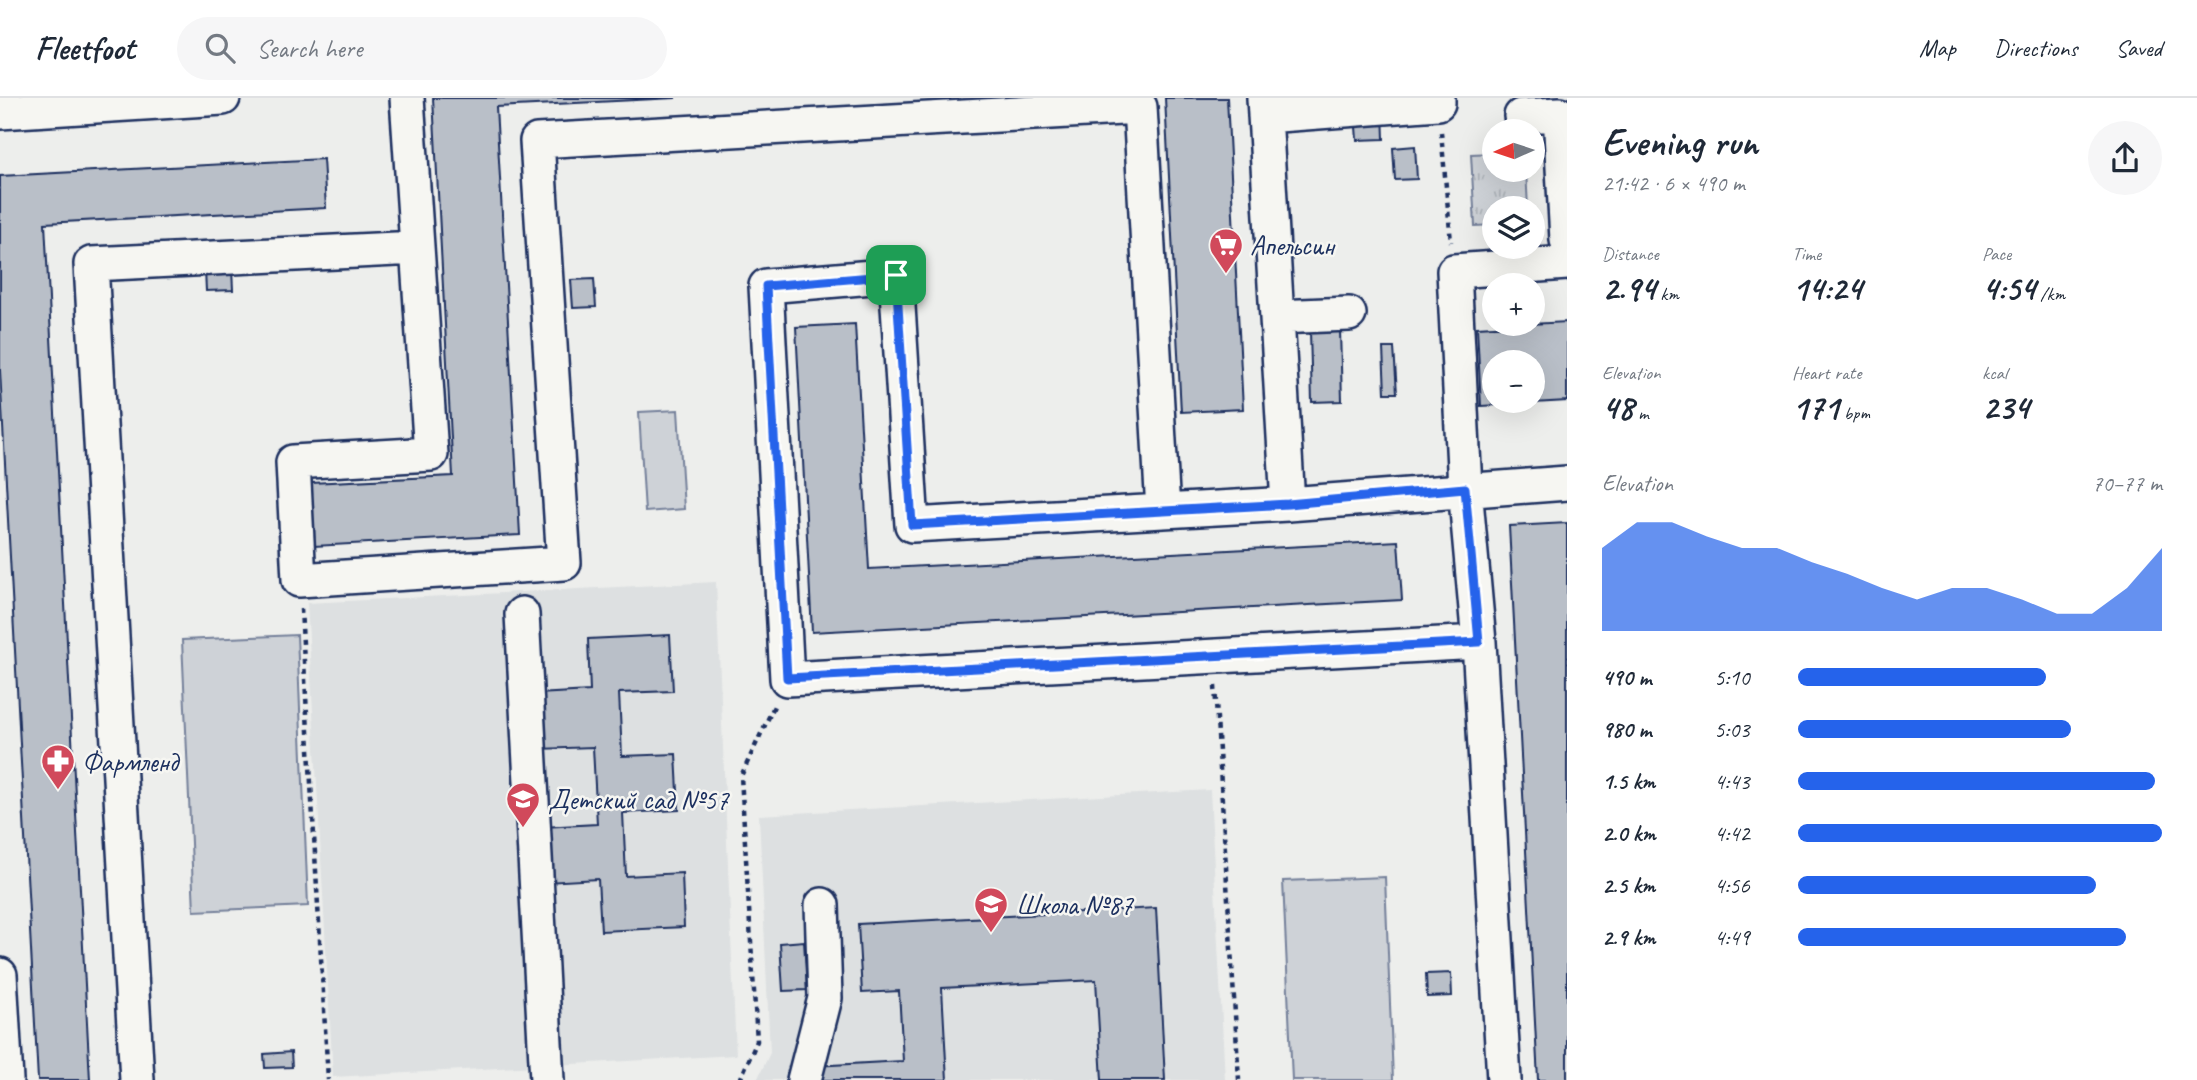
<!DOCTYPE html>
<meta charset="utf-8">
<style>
:root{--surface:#fff;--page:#f6f6f7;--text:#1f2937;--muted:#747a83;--line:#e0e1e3;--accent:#2563eb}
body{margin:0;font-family:Caveat,sans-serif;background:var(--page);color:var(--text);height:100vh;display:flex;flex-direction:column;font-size:26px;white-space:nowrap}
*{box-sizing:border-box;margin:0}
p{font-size:23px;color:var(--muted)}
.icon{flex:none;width:38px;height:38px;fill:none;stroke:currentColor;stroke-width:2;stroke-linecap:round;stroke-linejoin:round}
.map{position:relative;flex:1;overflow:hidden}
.details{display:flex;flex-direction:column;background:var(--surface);width:630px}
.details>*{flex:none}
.needle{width:46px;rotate:267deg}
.tools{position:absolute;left:1482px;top:21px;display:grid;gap:14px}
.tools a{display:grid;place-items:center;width:63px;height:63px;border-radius:50%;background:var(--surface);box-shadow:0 7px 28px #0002;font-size:35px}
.pin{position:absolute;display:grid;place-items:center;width:60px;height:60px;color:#fff;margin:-30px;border-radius:14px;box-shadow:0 4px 10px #0006}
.round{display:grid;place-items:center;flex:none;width:74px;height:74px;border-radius:37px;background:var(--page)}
.overview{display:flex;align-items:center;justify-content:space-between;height:119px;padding:0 35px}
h1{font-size:38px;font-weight:700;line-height:52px}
.figures{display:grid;grid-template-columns:repeat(3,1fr);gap:10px;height:119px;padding:7px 35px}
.figures div{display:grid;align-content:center}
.figures b{font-size:35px;font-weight:700}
.figures small{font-size:19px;font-weight:400}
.figures p{font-size:19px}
.chart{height:196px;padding:14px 35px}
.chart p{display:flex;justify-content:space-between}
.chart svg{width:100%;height:126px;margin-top:7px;fill:var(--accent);opacity:.7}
ul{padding:0 35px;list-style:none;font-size:23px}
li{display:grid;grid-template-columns:112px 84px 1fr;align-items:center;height:52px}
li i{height:18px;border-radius:9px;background:var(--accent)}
header{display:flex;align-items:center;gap:42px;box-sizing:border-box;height:98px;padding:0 35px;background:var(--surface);border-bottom:2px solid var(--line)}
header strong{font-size:33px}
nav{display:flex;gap:38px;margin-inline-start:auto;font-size:24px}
.search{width:490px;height:63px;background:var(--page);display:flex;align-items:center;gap:18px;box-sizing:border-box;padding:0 24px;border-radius:38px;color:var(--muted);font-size:26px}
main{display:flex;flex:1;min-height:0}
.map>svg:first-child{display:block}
</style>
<header>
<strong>Fleetfoot</strong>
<div class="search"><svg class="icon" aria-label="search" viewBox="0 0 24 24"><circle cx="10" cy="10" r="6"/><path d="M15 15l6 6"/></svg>Search here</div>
<nav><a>Map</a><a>Directions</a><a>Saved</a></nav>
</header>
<main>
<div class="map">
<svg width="1567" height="982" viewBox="0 0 1567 982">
<defs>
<pattern id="park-tufts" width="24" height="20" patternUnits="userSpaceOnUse" patternTransform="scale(1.75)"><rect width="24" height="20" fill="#ced2d7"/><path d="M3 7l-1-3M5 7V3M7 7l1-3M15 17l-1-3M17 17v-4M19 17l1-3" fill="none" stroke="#b0b5bb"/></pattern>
</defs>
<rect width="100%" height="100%" fill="#edeeec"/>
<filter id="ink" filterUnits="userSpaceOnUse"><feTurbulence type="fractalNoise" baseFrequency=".0143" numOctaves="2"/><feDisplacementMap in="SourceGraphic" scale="14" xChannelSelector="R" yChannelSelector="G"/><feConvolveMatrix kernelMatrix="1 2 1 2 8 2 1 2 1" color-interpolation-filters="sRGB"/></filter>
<g filter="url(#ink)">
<path fill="#dde0e1" d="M716,484L736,957L333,979L307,505Z
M1210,692L1225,982H757L770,955L759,717Z"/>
<path fill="#ced2d7" stroke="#74809a" stroke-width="2" d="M678,312L684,411L645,414L639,314Z
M297,537L308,808L194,813L182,542Z
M1385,779L1393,982H1292L1283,783Z"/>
<path fill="url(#park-tufts)" stroke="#74809a" stroke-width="2" d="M1494,55V72H1526L1528,110H1494V127L1475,128L1471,56Z"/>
<path fill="#b9bfc8" stroke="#1b2f5e" stroke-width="2" fill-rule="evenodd" d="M433,0H676L496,9L520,437L314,448L311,385L453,378Z
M1165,0H1227L1243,311L1181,314Z
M1383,13L1384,41L1357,42L1355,15Z
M1415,48L1417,81L1395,82L1393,50Z
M323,61L326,110L45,125L90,982H38L0,272V78Z
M232,171L233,192L206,193L205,172Z
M594,181L596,209L573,210L571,182Z
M1567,224V303L1481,308L1477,229ZM1494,264H1533V303H1494Z
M855,226L869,471L1398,443L1402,502L812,534L796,229Z
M1340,232L1342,303L1312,304L1310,233Z
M1383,250H1394L1397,295H1385Z
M1567,425V982H1538L1509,428Z
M670,537L673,593L619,595L622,658L676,656L679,712L623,715L626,778L682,775L684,829L601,833L598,781L546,784L543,729L597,726L593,649L539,651L537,596L590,593L588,541Z
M1156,810L1165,982H1102L1096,882L942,890L947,982H815L814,968L903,963L899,893L862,895L858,826Z
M804,843L807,892L783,893L780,845Z
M1451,875L1452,898L1427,899L1426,876Z
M291,954L292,969L265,970L264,956Z"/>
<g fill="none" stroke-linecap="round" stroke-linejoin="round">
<g stroke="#1b2f5e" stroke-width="38">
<path id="minor" d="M407,0L431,356L293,364L299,482L564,465L537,43L1140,9L1163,413
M1264,0L1288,406
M0,14L223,0
M1265,18L1438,5V0
M1521,18L1560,16L1567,142
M1277,219L1349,216
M522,516L547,982
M1479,544L787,581L766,188L896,177L912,427L1288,406L1567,385
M0,877L6,982
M137,982L91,166L417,150
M804,982L825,900L822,807
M1504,982L1479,544L1465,390L1454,173L1567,165"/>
</g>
<path stroke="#1b2f5e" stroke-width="4.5" stroke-dasharray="5 5" stroke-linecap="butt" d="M1441,34L1451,144
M301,511L328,982
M1215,588L1239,982
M740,982L757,943L741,678L775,606"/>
<use href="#minor" stroke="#f6f6f2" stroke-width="33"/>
</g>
</g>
<g fill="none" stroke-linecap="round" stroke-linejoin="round" filter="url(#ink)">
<g stroke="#fff" stroke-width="14">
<path id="route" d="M896,177L912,427L1288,406L1465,390L1479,544L787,580L766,188Z"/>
</g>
<use href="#route" stroke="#2563eb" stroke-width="9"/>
</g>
<defs>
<g id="supermarket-pin" transform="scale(1.75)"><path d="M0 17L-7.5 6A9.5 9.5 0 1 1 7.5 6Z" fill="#d1495b" stroke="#f6f6f2"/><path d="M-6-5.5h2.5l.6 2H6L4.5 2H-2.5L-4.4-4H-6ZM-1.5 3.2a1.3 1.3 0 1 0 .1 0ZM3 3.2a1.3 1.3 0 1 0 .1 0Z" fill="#fff"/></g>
<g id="pharmacy-pin" transform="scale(1.75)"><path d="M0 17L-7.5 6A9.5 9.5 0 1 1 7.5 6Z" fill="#d1495b" stroke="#f6f6f2"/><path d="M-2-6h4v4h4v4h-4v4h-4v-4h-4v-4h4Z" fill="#fff"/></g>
<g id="school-pin" transform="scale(1.75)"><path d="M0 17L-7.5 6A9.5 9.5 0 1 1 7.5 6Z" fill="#d1495b" stroke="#f6f6f2"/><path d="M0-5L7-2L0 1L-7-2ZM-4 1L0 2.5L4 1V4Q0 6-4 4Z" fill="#fff"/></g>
</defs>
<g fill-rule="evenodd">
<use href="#supermarket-pin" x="1226" y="147"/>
<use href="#pharmacy-pin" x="58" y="663"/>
<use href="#school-pin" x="523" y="701"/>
<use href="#school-pin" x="991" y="806"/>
</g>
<g text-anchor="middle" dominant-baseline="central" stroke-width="5" stroke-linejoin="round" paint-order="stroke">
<g font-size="28" fill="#1b2f5e" stroke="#f6f6f2" text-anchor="start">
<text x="1250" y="147">Апельсин</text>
<text x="82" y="663">Фармленд</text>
<text x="548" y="701">Детский сад №57</text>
<text x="1016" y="806">Школа №87</text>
</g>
</g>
</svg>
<div class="tools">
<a><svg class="needle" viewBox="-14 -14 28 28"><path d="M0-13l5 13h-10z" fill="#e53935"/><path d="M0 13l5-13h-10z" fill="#747a83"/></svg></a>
<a><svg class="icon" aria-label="layers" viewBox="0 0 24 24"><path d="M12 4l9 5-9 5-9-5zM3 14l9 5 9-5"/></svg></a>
<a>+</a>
<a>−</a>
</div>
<div class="pin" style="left:896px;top:177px;background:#1e9e55"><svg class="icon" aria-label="arrive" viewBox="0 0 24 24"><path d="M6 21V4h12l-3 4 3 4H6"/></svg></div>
</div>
<section class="details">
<div class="overview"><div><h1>Evening run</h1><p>21:42 · 6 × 490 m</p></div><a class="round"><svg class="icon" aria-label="share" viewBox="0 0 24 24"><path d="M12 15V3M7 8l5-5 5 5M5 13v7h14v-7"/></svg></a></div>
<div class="figures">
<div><p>Distance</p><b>2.94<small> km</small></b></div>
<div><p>Time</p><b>14:24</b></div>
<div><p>Pace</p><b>4:54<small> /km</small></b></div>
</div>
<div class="figures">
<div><p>Elevation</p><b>48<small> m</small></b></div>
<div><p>Heart rate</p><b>171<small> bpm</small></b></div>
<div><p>kcal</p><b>234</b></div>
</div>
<div class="chart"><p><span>Elevation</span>70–77 m</p>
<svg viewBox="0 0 160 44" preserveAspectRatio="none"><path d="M0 44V15L10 6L20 6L30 11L40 15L50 15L60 20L70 24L80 29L90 33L100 29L110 29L120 33L130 38L140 38L150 29L160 15V44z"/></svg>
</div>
<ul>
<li><b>490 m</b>5:10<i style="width:68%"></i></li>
<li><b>980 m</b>5:03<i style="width:75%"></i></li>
<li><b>1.5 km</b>4:43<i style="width:98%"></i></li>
<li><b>2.0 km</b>4:42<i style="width:100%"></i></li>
<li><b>2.5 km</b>4:56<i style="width:82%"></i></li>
<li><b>2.9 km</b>4:49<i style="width:90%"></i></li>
</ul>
</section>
</main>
